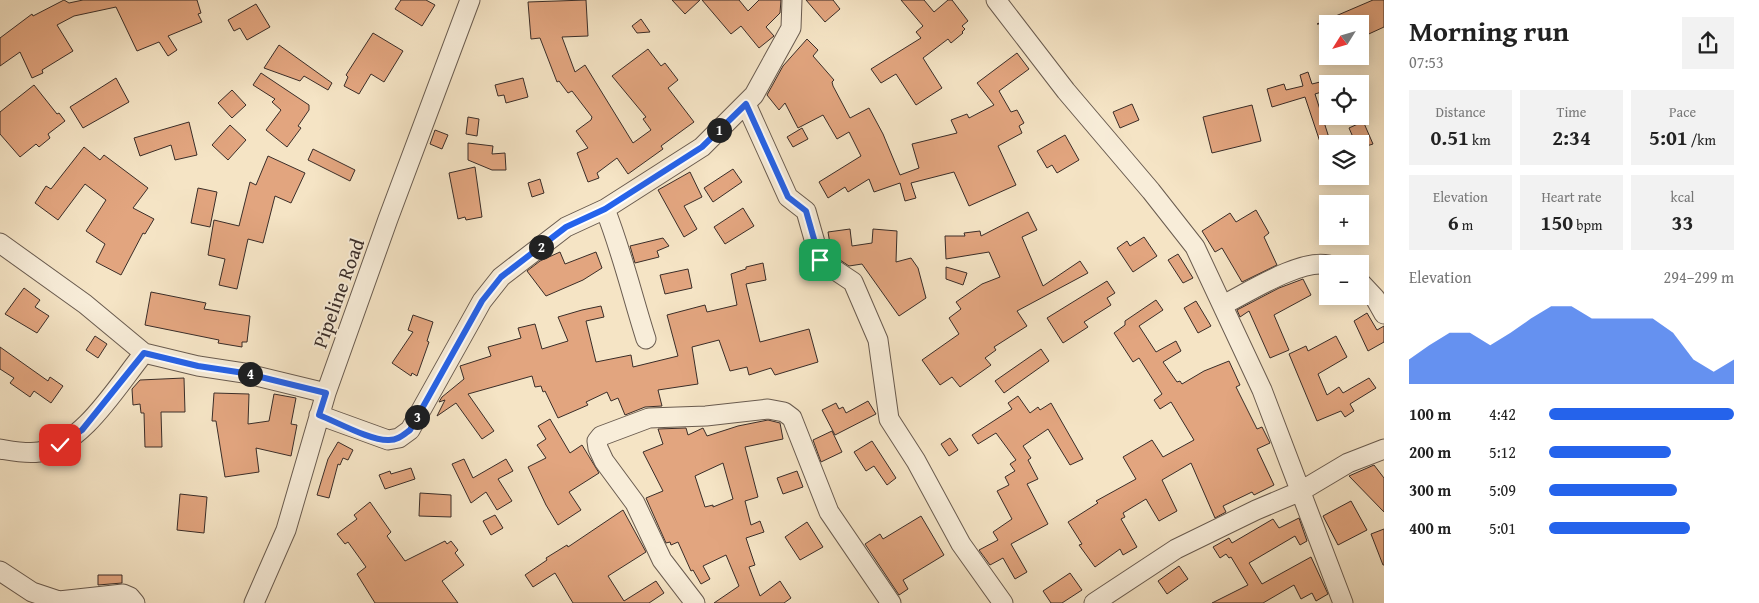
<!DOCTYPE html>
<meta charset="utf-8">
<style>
:root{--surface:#fff;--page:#f2f2f2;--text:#222;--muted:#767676;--accent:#2563eb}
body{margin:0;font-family:"Gentium Book Plus",serif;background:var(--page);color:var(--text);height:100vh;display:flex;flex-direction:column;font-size:19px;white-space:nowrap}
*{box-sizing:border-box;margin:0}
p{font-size:16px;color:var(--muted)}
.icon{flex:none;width:28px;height:28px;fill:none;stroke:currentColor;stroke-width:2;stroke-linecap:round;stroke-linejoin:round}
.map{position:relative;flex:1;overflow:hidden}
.panel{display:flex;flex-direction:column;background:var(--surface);width:375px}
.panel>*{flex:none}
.needle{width:32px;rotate:233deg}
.tools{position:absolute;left:1319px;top:15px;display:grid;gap:10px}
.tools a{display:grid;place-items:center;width:50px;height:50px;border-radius:0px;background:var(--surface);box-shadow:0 2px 12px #0003;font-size:25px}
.pin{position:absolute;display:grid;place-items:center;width:42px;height:42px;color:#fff;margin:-21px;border-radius:10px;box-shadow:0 2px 8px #0006}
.km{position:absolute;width:25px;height:25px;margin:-12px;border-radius:50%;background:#222;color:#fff;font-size:14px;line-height:25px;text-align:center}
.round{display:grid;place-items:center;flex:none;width:52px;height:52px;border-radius:0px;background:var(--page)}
.overview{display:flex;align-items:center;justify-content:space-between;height:85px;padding:0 25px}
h1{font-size:28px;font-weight:700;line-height:38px}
.stats{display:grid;grid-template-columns:repeat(3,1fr);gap:8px;height:85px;padding:5px 25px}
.stats div{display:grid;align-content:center;border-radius:0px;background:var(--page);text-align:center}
.stats b{font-size:21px;font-weight:700}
.stats small{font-size:14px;font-weight:400}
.stats p{font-size:14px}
.chart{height:140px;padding:10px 25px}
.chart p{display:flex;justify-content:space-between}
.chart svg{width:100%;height:90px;margin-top:5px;fill:var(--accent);opacity:.7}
ul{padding:0 25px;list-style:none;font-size:16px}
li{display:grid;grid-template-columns:80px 60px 1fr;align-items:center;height:38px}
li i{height:12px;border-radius:6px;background:var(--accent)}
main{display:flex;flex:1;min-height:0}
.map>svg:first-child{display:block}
</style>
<main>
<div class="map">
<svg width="1384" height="603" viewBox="0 0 1384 603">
<rect width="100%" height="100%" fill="#f5e4c5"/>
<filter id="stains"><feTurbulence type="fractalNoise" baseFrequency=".004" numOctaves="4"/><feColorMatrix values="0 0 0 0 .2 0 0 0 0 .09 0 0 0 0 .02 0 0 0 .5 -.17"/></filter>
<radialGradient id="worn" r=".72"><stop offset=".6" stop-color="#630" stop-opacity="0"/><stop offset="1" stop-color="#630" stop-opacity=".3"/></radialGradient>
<path fill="#e2a57f" stroke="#3a2d28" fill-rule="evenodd" d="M64,0L69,3L83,0H197L201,13L198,14L202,22L168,36L177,50L168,56L159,42L137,51L116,7L74,16L57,25L73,51L42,70L43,73L32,78L20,52L0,66V38L32,14L33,16Z
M401,0H426L435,5L422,26L395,9Z
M586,0L588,36L562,37L575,72L585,65L633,143L651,130L643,119L646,117L612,76L648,49L661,66L665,63L678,80L668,88L694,122L661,146L663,149L628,174L617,158L597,173L599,178L588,182L577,153L588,148L576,131L591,120L592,117L572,91L568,93L559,81L557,82L540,38L531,39L528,2Z
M672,0H700L685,14Z
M702,0H739L748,11L759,0H781L780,13L766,27L774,36L759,48L741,26L731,34Z
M806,0H833L840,9L825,22Z
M901,0H924L934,12L948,0H952L968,21L962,26L965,29L962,32L963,33L951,43L948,39L923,58L942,88L916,105L896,74L881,83L871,69L921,38L916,32L923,26Z
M1373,0H1384V27L1360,38V24H1317Z
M256,4L270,27L247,40L240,28L234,31L228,20Z
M641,19L650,32L637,33L632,26Z
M373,33L403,51L384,82L371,74L359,94L344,86L348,77L346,75Z
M807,39L818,50L813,56L834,80L832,82L833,86L850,118L869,108L883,134L900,175L919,168L912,144L957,133L951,120L967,114L969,118L994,105L977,83L1017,53L1029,69L999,91L1011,112L1017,110L1024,123L1019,126L1022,133L998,146L1016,185L969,206L954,172L911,183L916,198L905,201L900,183L874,192L869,179L848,192L845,187L828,198L819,182L861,156L849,132L837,139L823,115L798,128L785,103L779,110L767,95L783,66Z
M279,45L332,83L328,90L304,76L300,81L264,68Z
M1308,72L1312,84L1332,79L1333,84H1328V90L1315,94L1331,144H1328L1326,160L1305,97L1272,107L1267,89L1284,84L1286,90L1303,86L1300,75Z
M261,73L309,105V110L298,126L301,128L287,147L266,130L281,110L272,102L275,99L253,85Z
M116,78L129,102L83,128L70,107Z
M523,78L528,97L506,103L504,95L498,96L495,85Z
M34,85L57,114L59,113L65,121L48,134L50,138L39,147L36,144L20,157L0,134V112Z
M232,90L246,105L232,118L218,103Z
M1132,104L1139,120L1120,128L1113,112Z
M1252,105L1261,141L1212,153L1203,117Z
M1360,114L1373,144L1360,148V144H1356L1349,128L1360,123Z
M468,117L479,119L477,136L466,134Z
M189,122L197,155L175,160L171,145L140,156L134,138Z
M230,125L246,140L228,160L212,145Z
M802,128L808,139L793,147L787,137Z
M435,130L448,135L442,149L430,144Z
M1065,135L1079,160L1057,173L1052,165L1047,168L1037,151Z
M468,143L493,146L492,154L505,153L506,170H492L468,160Z
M84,147L100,160L104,155L148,188L133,208L154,219L145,234L143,233L121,275L96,262L105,244L86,231L106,200L85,184L58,220L35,203L46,186L51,189Z
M313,149L355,170L350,181L308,160Z
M268,156L305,173L291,203L275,196L263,243L248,239L237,289L219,285L225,259L208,255L214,220L239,226L250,182L256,185Z
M475,167L482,217L466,220L465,217L458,219L449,173Z
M733,169L742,182L713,202L704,188Z
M690,172L702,197L684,206L697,229L684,237L658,190Z
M540,179L544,193L532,197L528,183Z
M198,188L217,192L210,227L191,223Z
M743,208L754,226L725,244L714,227Z
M1256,210L1269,233L1264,237L1277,265L1242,282L1222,248L1215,252L1202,231L1230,213L1236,222Z
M1028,212L1037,230L1022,237L1043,286L1080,261L1088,273L1017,311L1027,326L994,347L996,350L985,358L991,365L960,387L952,377L940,385L922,360L959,334L949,318L961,309L956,302L982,284L1000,277L989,252L946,259L945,236H965L964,233L980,231L981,236Z
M850,229L852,246L872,243L873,229L897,231L896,262L911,258L918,268L926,298L899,316L862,264L849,266L840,260L836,243L830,244L828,232Z
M1144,237L1157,256L1133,272L1117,248L1127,241L1130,246Z
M663,238L669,246L657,251L659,257L635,263L630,246Z
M560,252L565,264L596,252L602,268L583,280L546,296L527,271L540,261Z
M1178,254L1193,278L1183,283L1168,260Z
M763,263L766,280L746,284L760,342L809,329L818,362L775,375L771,368L749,375L747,367L730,371L719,340L692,347L698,384L658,390L662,406L645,407L625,415L618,398L611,401L607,392L586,402L588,405L558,418L545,391L543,392L541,386L535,387L532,376L468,394L494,431L482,439L456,403L437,416L445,400L439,402L442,397L464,379L460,366L491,356L488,347L521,338L518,328L535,324L542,349L568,341L558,317L582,310L601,306L604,317L586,321L596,362L631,355L633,367L678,356L667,315L705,305L707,312L737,305L731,274L746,269V267Z
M946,267L967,273L963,285L946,279Z
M688,269L692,288L665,294L660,275Z
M1303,279L1311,295L1274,315L1289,350L1270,358L1249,311L1240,317L1237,310L1279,288Z
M1107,281L1115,293L1107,298L1111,305L1084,322L1088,327L1063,343L1047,318Z
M24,288L40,300L35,307L49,316L37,333L5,314Z
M151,292L206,303L204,309L250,316L247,342H242V347L218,343L219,340L145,325Z
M1156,300L1163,310L1139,326L1156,352L1176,341L1181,351L1163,362L1177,382L1180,381L1182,384L1204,371L1229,361L1240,385L1236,387L1257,429L1262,427L1270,443L1257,449L1274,485L1254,495L1252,492L1223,506L1226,512L1215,518L1191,463L1162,480L1177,511L1159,521L1146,499L1123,513L1125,517L1121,519L1137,547L1123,555L1120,549L1095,567L1079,545L1082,544L1068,522L1098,503L1096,501L1136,479L1123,457L1152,440L1163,457L1194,440L1171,402L1160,409L1154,400L1162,394L1139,358L1133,362L1114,333L1125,325V321Z
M1196,301L1211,326L1198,333L1184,308Z
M1367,313L1377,330L1384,326V342L1368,351L1354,321Z
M413,315L433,322L427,341L429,342L417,376L412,373L411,376L392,363L413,332L408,330Z
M95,336L107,344L98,358L86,350Z
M1336,336L1347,357L1318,374L1327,395L1339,387L1343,393L1369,378L1376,388L1350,404L1354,411L1345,417L1341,411L1317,421L1289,354L1306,346L1308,351Z
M0,347L48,381L50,377L63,386L51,403L34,391L30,397L10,383L14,378L0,369Z
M1041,349L1049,361L1004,393L995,381Z
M184,378L185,412H161L162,447H145L144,413H141L140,404L133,405L132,389L140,380Z
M214,393L249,394L248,424L269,421L274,394L296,398L291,424L297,425L291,456L256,448L259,472L225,477L216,421H212Z
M1018,396L1030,413L1038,407L1040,410L1051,403L1083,459L1070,465L1048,429L1023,446L1031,458L1028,460L1038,479L1027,484L1048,524L1011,544L1027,572L1015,579L1003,558L990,565L979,550L998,540L993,532L1012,519L997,491L1009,485L1005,477L1015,471L1010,464L1016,460L996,433L978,444L972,435L1012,409L1008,403Z
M868,401L876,414L835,435L822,410L836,403L839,409L843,407L846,413Z
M550,419L570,453L582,445L599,473L569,492L581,510L558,525L546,505L528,467L546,458L537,445L546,439L538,426Z
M768,420L780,423L783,439L745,447L758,497L745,501L751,525L760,521L764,532L746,538L755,565L749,567L760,596L780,581L791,598L784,603H714L739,586L726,555L703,566L710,579L701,584L693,570L691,571L678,542L671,545L670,542L666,543L646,498L663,491L643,452L663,444L658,429L686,428L688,435L703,428L707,436L738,426ZM723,463L733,499L713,507V505L705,507L695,476Z
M832,431L842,452L821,462L813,440Z
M950,438L958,450L949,456L941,444Z
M872,441L896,478L887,485L874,466L866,471L854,452Z
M338,442L353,450L348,460L343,458L340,465L338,464L329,498L317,495L328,459Z
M464,459L473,478L506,459L513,471L498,479L512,501L497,510L486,492L471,503L452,464Z
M1374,465L1384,478V512L1349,476Z
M411,468L415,479L385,489L379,475L390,471L391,474Z
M797,471L803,487L783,494L777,478Z
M420,493L451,495V517L419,516Z
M180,494L207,497L204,533L177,530Z
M1351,501L1367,530L1338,545L1323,516Z
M370,502L391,532L387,536L405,561L445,541L447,544L451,541L458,550L455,553L464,565L442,581L458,603H375L357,574L366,567L348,542L345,544L337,534L357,519L354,515Z
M623,510L646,552L608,576L624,601L656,581L664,593L649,603H573L555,573L533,587L525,575L547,560L546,558L567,545L568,547Z
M495,515L503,528L491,535L483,521Z
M921,516L944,555L903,580L908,589L899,595L865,544L880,534L883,539Z
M1299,518L1307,541L1300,545L1295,536L1249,563L1262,584L1311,557L1328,594L1316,601L1312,593L1301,599L1294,585L1263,603H1212L1248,585L1231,557L1229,558L1226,554L1220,558L1213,547L1229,538L1232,543L1273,519L1279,528Z
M807,522L823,547L800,560L785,537Z
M1384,529V565H1383L1371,534Z
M1179,566L1188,579L1167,594L1158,581Z
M1070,573L1082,590L1062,603H1051L1043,591Z
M98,575H122V583L98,585Z"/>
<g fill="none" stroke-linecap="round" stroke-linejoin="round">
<g stroke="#695b4f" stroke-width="21">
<path id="minor" d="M996,0L1066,91L1151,191L1195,247L1262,390L1343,603
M746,104L788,197L806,211L820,260L853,282L878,340L889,419L916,461L961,544L1003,603
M605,209C622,252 632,295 646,339
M0,243L85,304L144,353L198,366L244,373L326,393
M1360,282L1375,298L1384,314
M1223,305C1247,293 1302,258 1328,265
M319,415L388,440L399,438L410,430L482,301L501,277L566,227L605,209L702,147L754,95L791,28L792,0
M0,449C12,451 26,454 39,452C83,445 117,386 144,353
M0,571L32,592L59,601L123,594L130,597L135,603
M254,603L286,530L326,393L388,219L470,0
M695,603L662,560L635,503L604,461L598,448L597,441L601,436L649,418L706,416L768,409L784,412L792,418L829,512L891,603
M1094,603L1176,549L1256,510L1301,491L1348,463L1384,449"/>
</g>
<use href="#minor" stroke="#f8edd9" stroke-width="19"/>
</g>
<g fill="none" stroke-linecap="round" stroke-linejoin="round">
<g stroke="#fff" stroke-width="10">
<path id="route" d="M60,445L82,430L144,353L198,366L244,373L326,393L319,415C337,422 371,441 389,440C398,440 403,435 410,430L482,301L501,277L566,227L605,209L702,147L746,104L788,197L806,211L820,260"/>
</g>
<use href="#route" stroke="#2563eb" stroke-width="6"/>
</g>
<g text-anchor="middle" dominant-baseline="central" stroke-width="4" stroke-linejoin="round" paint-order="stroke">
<g font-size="20" fill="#3a2d28" stroke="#f8edd9">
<text transform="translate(338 293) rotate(-70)">Pipeline Road</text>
</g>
</g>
<rect width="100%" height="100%" filter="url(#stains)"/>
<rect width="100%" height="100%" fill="url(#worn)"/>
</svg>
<div class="tools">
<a><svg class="needle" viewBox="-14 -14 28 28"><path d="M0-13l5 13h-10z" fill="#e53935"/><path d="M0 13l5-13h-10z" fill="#767676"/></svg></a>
<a><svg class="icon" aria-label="locate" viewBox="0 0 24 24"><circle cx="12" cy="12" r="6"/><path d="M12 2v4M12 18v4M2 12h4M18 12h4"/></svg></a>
<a><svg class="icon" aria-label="layers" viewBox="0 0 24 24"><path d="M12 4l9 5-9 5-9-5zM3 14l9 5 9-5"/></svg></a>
<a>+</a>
<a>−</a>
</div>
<div class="pin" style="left:820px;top:260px;background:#1e9e55"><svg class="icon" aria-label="arrive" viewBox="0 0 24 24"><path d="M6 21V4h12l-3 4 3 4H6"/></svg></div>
<div class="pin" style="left:60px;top:445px;background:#d93025"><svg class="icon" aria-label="check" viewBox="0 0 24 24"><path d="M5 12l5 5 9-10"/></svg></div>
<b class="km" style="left:719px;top:130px">1</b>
<b class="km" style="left:541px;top:247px">2</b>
<b class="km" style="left:417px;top:417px">3</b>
<b class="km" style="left:250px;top:374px">4</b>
</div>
<section class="panel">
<div class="overview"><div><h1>Morning run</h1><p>07:53</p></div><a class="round"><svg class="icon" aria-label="share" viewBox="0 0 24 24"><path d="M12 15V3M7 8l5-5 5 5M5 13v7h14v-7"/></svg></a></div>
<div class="stats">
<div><p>Distance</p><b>0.51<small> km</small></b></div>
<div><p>Time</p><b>2:34</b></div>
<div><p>Pace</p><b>5:01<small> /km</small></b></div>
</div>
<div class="stats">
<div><p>Elevation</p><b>6<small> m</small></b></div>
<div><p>Heart rate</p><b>150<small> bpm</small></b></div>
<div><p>kcal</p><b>33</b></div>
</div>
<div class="chart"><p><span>Elevation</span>294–299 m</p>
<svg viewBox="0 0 160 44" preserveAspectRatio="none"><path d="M0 44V32L10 25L20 19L30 19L40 25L50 19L60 12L70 6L80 6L90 12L100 12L110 12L120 12L130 19L140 32L150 38L160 32V44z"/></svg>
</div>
<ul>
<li><b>100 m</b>4:42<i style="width:100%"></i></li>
<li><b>200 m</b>5:12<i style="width:66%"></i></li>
<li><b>300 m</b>5:09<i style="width:69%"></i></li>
<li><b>400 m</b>5:01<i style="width:76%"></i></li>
</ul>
</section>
</main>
